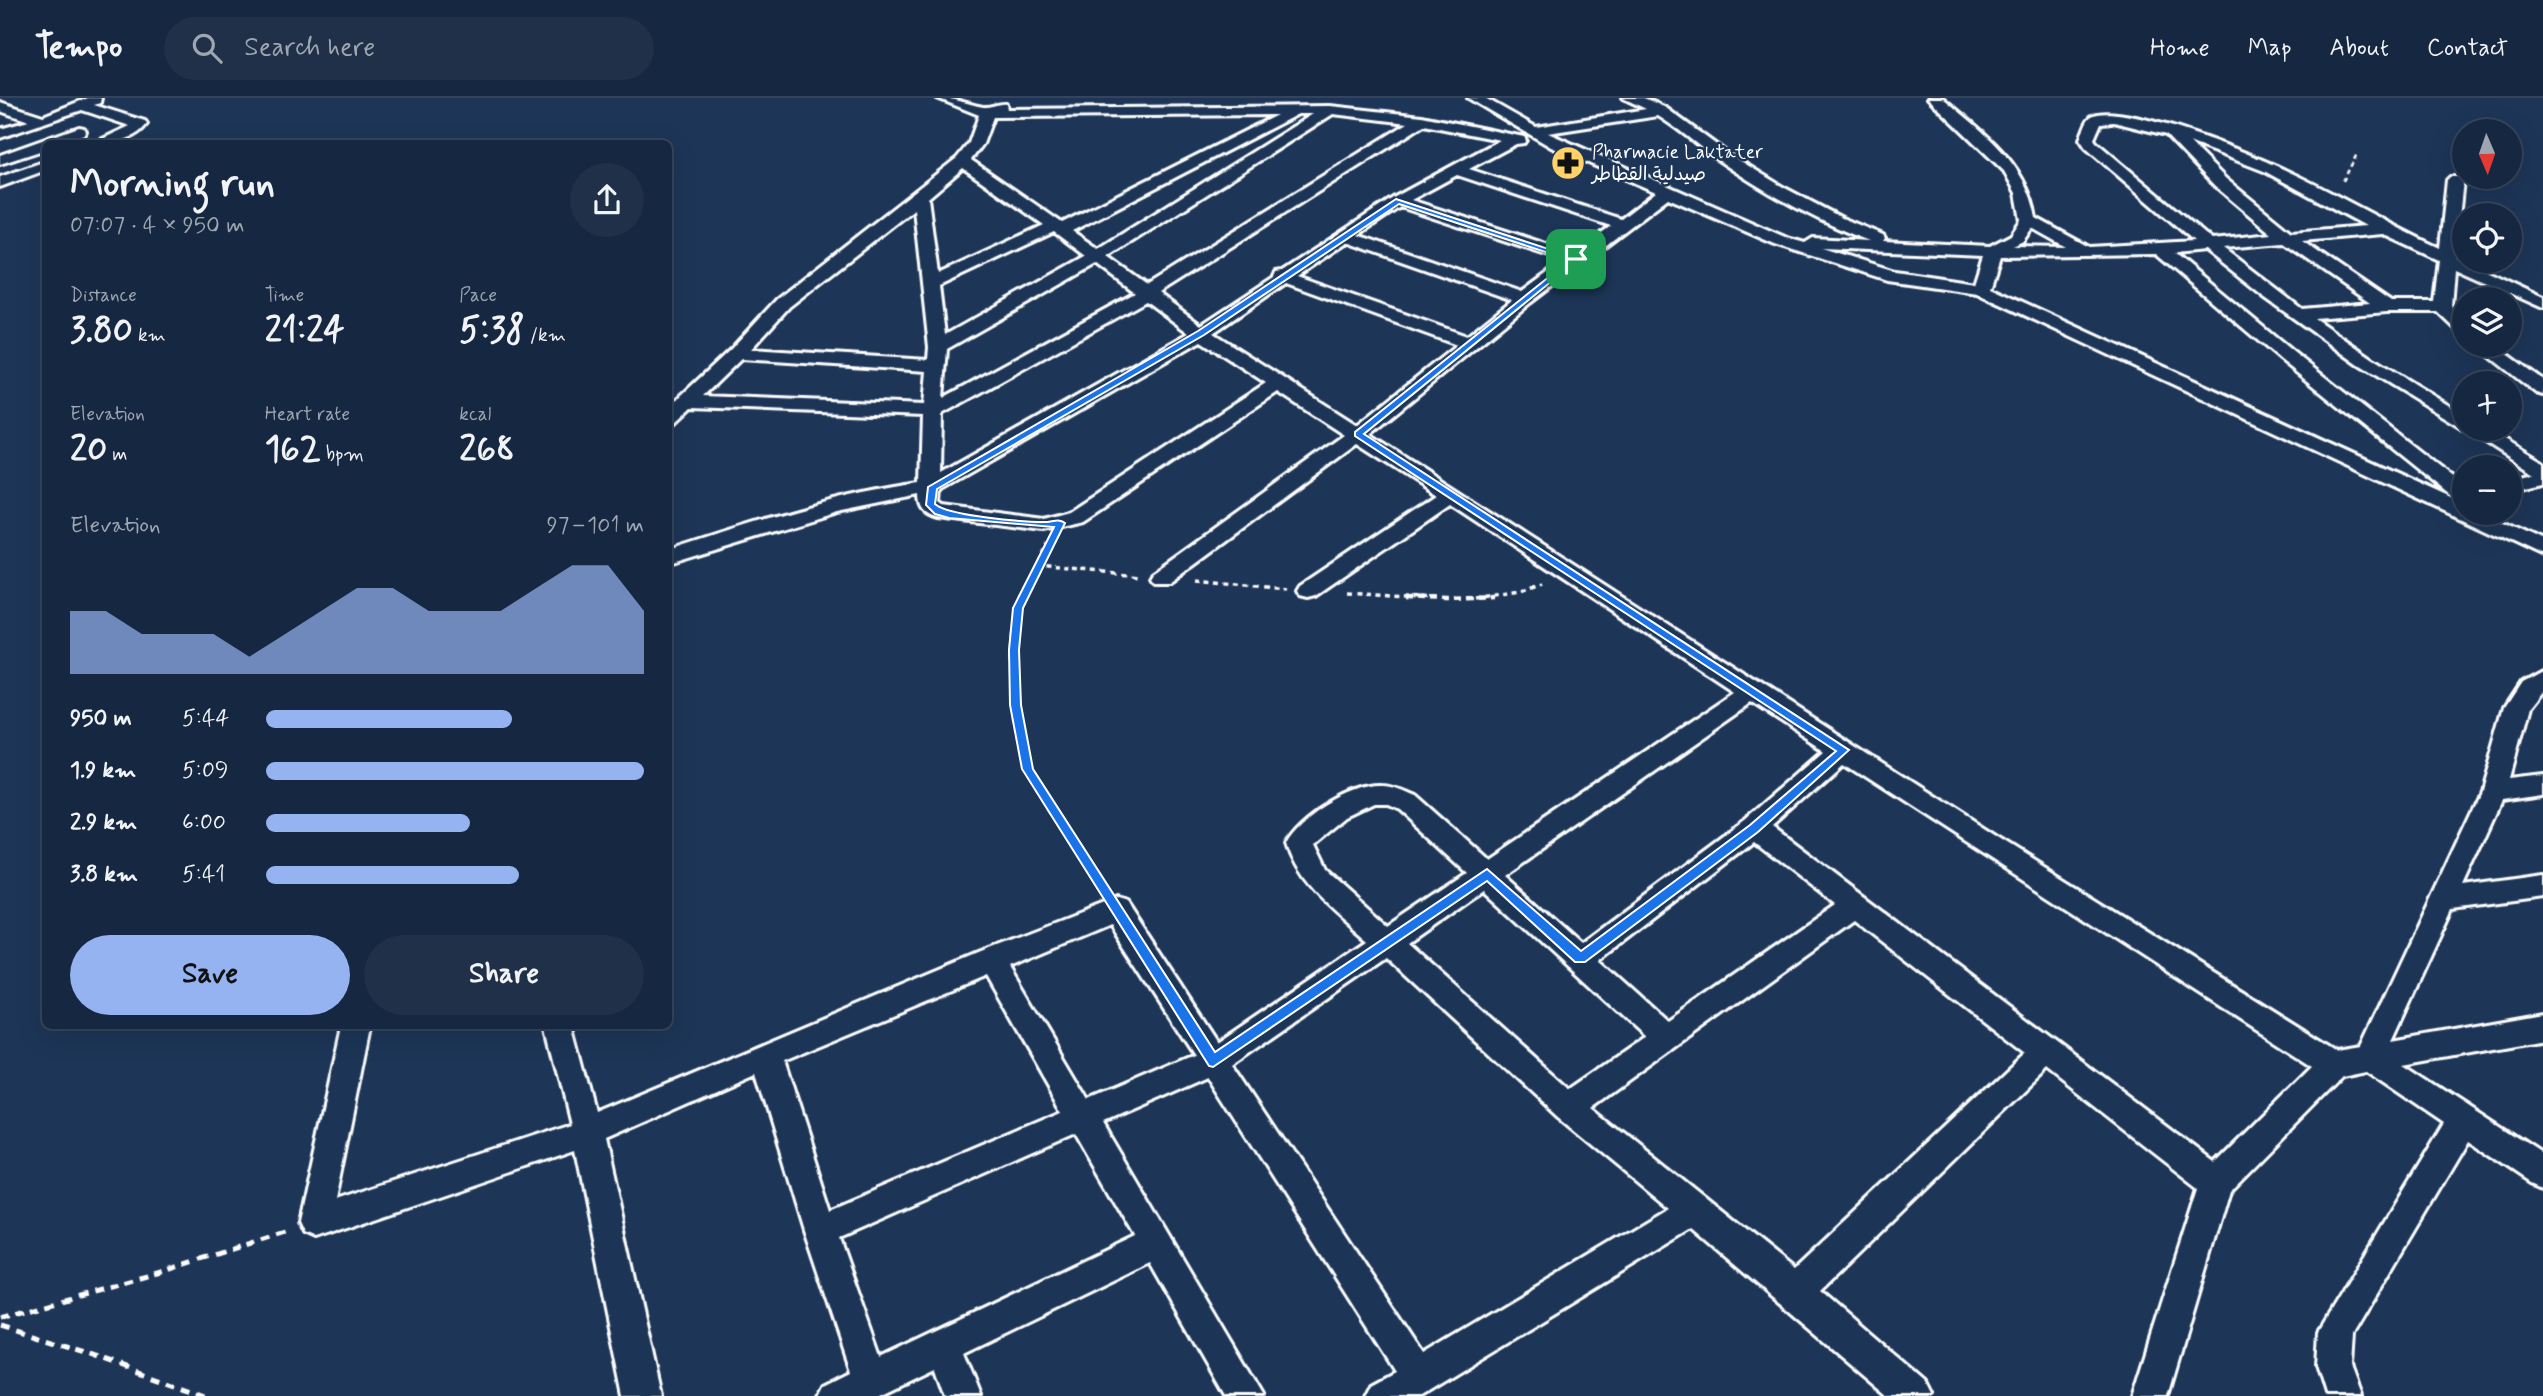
<!DOCTYPE html>
<meta charset="utf-8">
<style>
:root{--surface:#162841;--page:#1f3048;--text:#f1f3f6;--muted:#9ea6b1;--line:#35445a;--accent:#95b2f1}
body{margin:0;font-family:Mynerve,"Playpen Sans Arabic",sans-serif;background:var(--page);color:var(--text);height:100vh;display:flex;flex-direction:column;font-size:26px;white-space:nowrap}
*{box-sizing:border-box;margin:0}
p{font-size:23px;color:var(--muted)}
.icon{flex:none;width:38px;height:38px;fill:none;stroke:currentColor;stroke-width:2;stroke-linecap:round;stroke-linejoin:round}
.map{position:relative;flex:1;overflow:hidden}
.panel{position:absolute;left:42px;top:42px;width:630px;height:889px;display:flex;flex-direction:column;background:var(--surface);border-radius:10px;box-shadow:0 7px 28px #0002,0 0 0 2px var(--line)}
.panel>*{flex:none}
.needle{width:46px;rotate:178deg}
.tools{position:absolute;left:2452px;top:21px;display:grid;gap:14px}
.tools a{display:grid;place-items:center;width:70px;height:70px;border-radius:50%;background:var(--surface);box-shadow:0 7px 28px #0002,0 0 0 2px var(--line);font-size:35px}
.pin{position:absolute;display:grid;place-items:center;width:60px;height:60px;color:#fff;margin:-30px;border-radius:14px;box-shadow:0 4px 10px #0006}
.round{display:grid;place-items:center;flex:none;width:74px;height:74px;border-radius:37px;background:var(--page)}
.summary{display:flex;align-items:center;justify-content:space-between;height:119px;padding:0 28px}
h1{font-size:38px;font-weight:700;line-height:52px}
.figures{display:grid;grid-template-columns:repeat(3,1fr);gap:10px;height:119px;padding:7px 28px}
.figures div{display:grid;align-content:center}
.figures b{font-size:35px;font-weight:700}
.figures small{font-size:19px;font-weight:400}
.figures p{font-size:19px}
.chart{height:196px;padding:14px 28px}
.chart p{display:flex;justify-content:space-between}
.chart svg{width:100%;height:126px;margin-top:7px;fill:var(--accent);opacity:.7}
.primary-button{display:flex;gap:14px;margin-top:auto;padding:14px 28px}
.primary-button a{flex:1;height:80px;border-radius:42px;background:var(--accent);color:#111;font-size:28px;font-weight:700;line-height:80px;text-align:center}
.primary-button a+a{background:var(--page);color:var(--text)}
ul{padding:0 28px;list-style:none;font-size:23px}
li{display:grid;grid-template-columns:112px 84px 1fr;align-items:center;height:52px}
li i{height:18px;border-radius:9px;background:var(--accent)}
header{display:flex;align-items:center;gap:42px;box-sizing:border-box;height:98px;padding:0 35px;background:var(--surface);border-bottom:2px solid var(--line)}
header strong{font-size:33px}
nav{display:flex;gap:38px;margin-inline-start:auto;font-size:24px}
.search{width:490px;height:63px;background:var(--page);display:flex;align-items:center;gap:18px;box-sizing:border-box;padding:0 24px;border-radius:38px;color:var(--muted);font-size:26px}
.map>svg:first-child{display:block}
</style>
<header>
<strong>Tempo</strong>
<div class="search"><svg class="icon" aria-label="search" viewBox="0 0 24 24"><circle cx="10" cy="10" r="6"/><path d="M15 15l6 6"/></svg>Search here</div>
<nav><a>Home</a><a>Map</a><a>About</a><a>Contact</a></nav>
</header>
<div class="map">
<svg width="2543" height="1298" viewBox="0 0 2543 1298">
<rect width="100%" height="100%" fill="#1d3557"/>
<filter id="ink" filterUnits="userSpaceOnUse"><feTurbulence type="fractalNoise" baseFrequency=".0143" numOctaves="2"/><feDisplacementMap in="SourceGraphic" scale="14" xChannelSelector="R" yChannelSelector="G"/><feConvolveMatrix kernelMatrix="1 2 1 2 8 2 1 2 1" color-interpolation-filters="sRGB"/></filter>
<g filter="url(#ink)">
<g fill="none" stroke-linecap="round" stroke-linejoin="round">
<g stroke="#fff" stroke-width="6">
<path id="minor" d="M88,0H101L100,5L94,7L145,23L147,26C135,43 111,46 92,46L130,28L82,12L0,40V31L29,23L0,13V4L43,18Z
M937,0C956,0 966,6 983,9C991,10 998,5 1006,6L1007,11L1330,8L1422,18L1524,39L1526,42L1524,45L1516,46L1469,71L1621,121L1656,94L1551,49L1468,0H1485L1536,29L1646,11L1623,0H1644L1666,10L1726,54L1783,89L1842,120L1883,137L1885,140L1883,143L1990,148L2011,137L2021,122L2016,95L2004,73L1928,0H1943C1983,34 2027,65 2036,120L2089,149L2194,143L2086,50L2080,41C2083,35 2086,21 2092,18C2118,3 2243,53 2272,66C2329,91 2383,124 2440,150L2447,82L2450,79H2460L2463,82L2455,158L2543,199V210L2454,170L2451,208L2464,220V234L2458,233L2438,214H2387L2314,220L2372,260L2464,317V331L2359,267L2264,199L2205,152L2174,155L2293,254L2464,389V405L2459,404L2464,406V415H2481L2543,444V459L1977,195L1887,182L1775,146L1668,100L1530,205L1370,336L1996,739L2337,952L2361,948L2480,694L2504,610L2521,584L2543,572V592L2528,611L2509,682L2543,678V696L2502,702L2463,788L2543,777V799L2453,811L2393,942L2543,915V941L2404,966L2543,1057V1090L2532,1085L2468,1042L2352,1238L2350,1269L2361,1298H2325L2316,1269L2318,1234L2444,1026L2366,973L2342,978L2229,1092L2168,1298H2132L2198,1090L2047,972L1820,1193L1928,1286L1934,1298H1889L1693,1131L1419,1298H1365L1371,1286L1395,1273L1208,979L1103,1025L1264,1298H1226L1150,1165L964,1255L981,1298H945L935,1269L875,1298H819L825,1286L851,1273L804,1132L756,974L604,1041L661,1298H625L575,1052L314,1141L303,1136L298,1125L341,928H370L335,1103L570,1026L546,928H574L597,1015L981,854L1116,802L1126,805L1217,944L1367,842C1336,814 1298,788 1286,745C1300,718 1353,685 1383,687C1394,687 1405,693 1415,697L1487,761L1735,594L1450,406L1316,498L1308,500L1300,498L1297,493L1300,488L1436,397L1357,346L1169,484H1153L1150,479L1153,474L1344,337L1278,294L1083,424L1044,433L938,420C925,417 920,410 920,397L837,414L668,466V452C751,425 834,397 921,385L923,318L692,309L675,325L668,327V310L731,251L777,201L957,60L969,45L979,17ZM1298,16H1313L1098,151L1072,133ZM1333,16L1408,25L1147,187L1108,159ZM1277,17L1062,125L971,62L983,46L993,19ZM1658,18C1678,30 1696,46 1715,60C1763,93 1814,122 1869,143L1813,140L1805,145L1787,140L1548,35ZM2114,24L2166,37L2215,88L2272,136L2212,142L2096,44L2094,41L2101,25ZM1424,27L1500,42L1393,100L1282,173L1276,174L1274,179L1201,227L1158,195ZM2189,44L2264,73L2366,128L2291,134L2226,81ZM963,70L1044,127L938,176L928,100ZM1457,77L1611,128L1574,155L1411,102ZM1400,109L1564,163L1522,194L1358,137ZM914,111L929,249L928,262L751,251L789,209ZM2032,130L2066,149L2013,148L2023,143ZM1054,134L1086,158L945,237L939,188ZM2383,136L2439,162L2434,204H2391L2302,143ZM1347,144L1512,202L1467,238L1297,178ZM2284,145L2370,205L2302,211L2223,150ZM1821,150L1983,157L1974,185L1895,173ZM2156,156L2281,262L2455,402L1990,189L2000,158ZM1097,166L1135,195L943,300L947,251ZM1286,185L1457,247L1357,327L1213,235ZM1146,203L1189,235L941,375L942,316ZM1201,243L1266,285L1069,414L1044,421L944,408L940,405L941,392ZM741,261L927,273L924,307L703,298ZM1752,605L1826,653L1745,723L1581,845L1505,777ZM1844,665L2312,968L2215,1064L1772,729ZM1374,706H1386L1397,711L1467,775L1388,828L1325,772L1313,747L1347,719ZM1754,744L1835,807L1668,923L1600,862ZM1484,791L1645,939L1570,991L1407,845ZM1854,822L2025,955L1794,1172L1593,1010ZM1110,827L1194,957L1089,1002L1010,869ZM1386,860L1558,1019L1668,1110L1424,1256L1232,966ZM986,878L1063,1013L830,1112L782,963ZM1076,1036L1135,1138L881,1259L839,1140Z
M79,29L84,30L86,33L84,36L60,46H46V51L0,66V57Z
M46,63V72L0,89V79Z
M2475,247H2495L2543,282V297L2536,295Z
M2465,331H2488L2543,364V385L2510,393V381L2534,375Z"/>
</g>
<path stroke="#fff" stroke-width="2.5" stroke-dasharray="4.5 3.5" stroke-linecap="butt" d="M2343,83L2357,56"/>
<path stroke="#fff" stroke-width="3.5" stroke-dasharray="5 4.5" stroke-linecap="butt" d="M1037,468L1140,477
M1197,482L1286,491
M1347,495L1436,501
M1022,501L1048,448
M1475,501L1521,494L1542,486"/>
<path stroke="#fff" stroke-width="4.5" stroke-dasharray="7 5" stroke-linecap="butt" d="M1023,500C1008,530 1013,643 1028,673C1049,714 1079,752 1103,791
M1406,500L1447,502L1494,500"/>
<path stroke="#fff" stroke-width="5" stroke-dasharray="9 7" stroke-linecap="butt" d="M0,1219L161,1174L288,1133
M0,1227L92,1256L208,1298"/>
<use href="#minor" fill="#1d3557" fill-rule="evenodd"/>
</g>
</g>
<path fill="#1a73e8" stroke="#fff" stroke-width="2" fill-rule="evenodd" d="M1396,101L1579,161L1364,336L1849,652L1758,734L1585,864H1575L1487,783L1213,969L1209,968L1022,671L1010,607L1009,552L1013,510L1054,429L949,420L935,416L926,407L928,389L1198,233ZM1399,106L1570,162L1355,334V338L1836,653L1750,727L1581,853L1487,771L1215,954L1033,671L1021,607L1019,552L1023,510L1065,425C1058,420 1053,424 1044,424C1024,424 948,418 935,406L937,391L1204,237Z"/>
<defs>
<g id="pharmacy-disc" transform="scale(1.75)"><circle r="9.5" fill="#ffd166" stroke="#1d3557"/><path d="M-2-6h4v4h4v4h-4v4h-4v-4h-4v-4h4Z" fill="#111"/></g>
</defs>
<g fill-rule="evenodd">
<use href="#pharmacy-disc" x="1568" y="65"/>
</g>
<g text-anchor="middle" dominant-baseline="central" stroke-width="5" stroke-linejoin="round" paint-order="stroke">
<g font-size="19" fill="#fff" stroke="#1d3557" text-anchor="start">
<text x="1592" y="54">Pharmacie Laktater<tspan x="1592" dy="22">صيدلية القطاطر</tspan></text>
</g>
</g>
</svg>
<div class="tools">
<a><svg class="needle" viewBox="-14 -14 28 28"><path d="M0-13l5 13h-10z" fill="#e53935"/><path d="M0 13l5-13h-10z" fill="#9ea6b1"/></svg></a>
<a><svg class="icon" aria-label="locate" viewBox="0 0 24 24"><circle cx="12" cy="12" r="6"/><path d="M12 2v4M12 18v4M2 12h4M18 12h4"/></svg></a>
<a><svg class="icon" aria-label="layers" viewBox="0 0 24 24"><path d="M12 4l9 5-9 5-9-5zM3 14l9 5 9-5"/></svg></a>
<a>+</a>
<a>−</a>
</div>
<div class="pin" style="left:1576px;top:161px;background:#1e9e55"><svg class="icon" aria-label="arrive" viewBox="0 0 24 24"><path d="M6 21V4h12l-3 4 3 4H6"/></svg></div>
<section class="panel">
<div class="summary"><div><h1>Morning run</h1><p>07:07 · 4 × 950 m</p></div><a class="round"><svg class="icon" aria-label="share" viewBox="0 0 24 24"><path d="M12 15V3M7 8l5-5 5 5M5 13v7h14v-7"/></svg></a></div>
<div class="figures">
<div><p>Distance</p><b>3.80<small> km</small></b></div>
<div><p>Time</p><b>21:24</b></div>
<div><p>Pace</p><b>5:38<small> /km</small></b></div>
</div>
<div class="figures">
<div><p>Elevation</p><b>20<small> m</small></b></div>
<div><p>Heart rate</p><b>162<small> bpm</small></b></div>
<div><p>kcal</p><b>268</b></div>
</div>
<div class="chart"><p><span>Elevation</span>97–101 m</p>
<svg viewBox="0 0 160 44" preserveAspectRatio="none"><path d="M0 44V22L10 22L20 30L30 30L40 30L50 38L60 30L70 22L80 14L90 14L100 22L110 22L120 22L130 14L140 6L150 6L160 22V44z"/></svg>
</div>
<ul>
<li><b>950 m</b>5:44<i style="width:65%"></i></li>
<li><b>1.9 km</b>5:09<i style="width:100%"></i></li>
<li><b>2.9 km</b>6:00<i style="width:54%"></i></li>
<li><b>3.8 km</b>5:41<i style="width:67%"></i></li>
</ul>
<div class="primary-button"><a>Save</a><a>Share</a></div>
</section>
</div>
